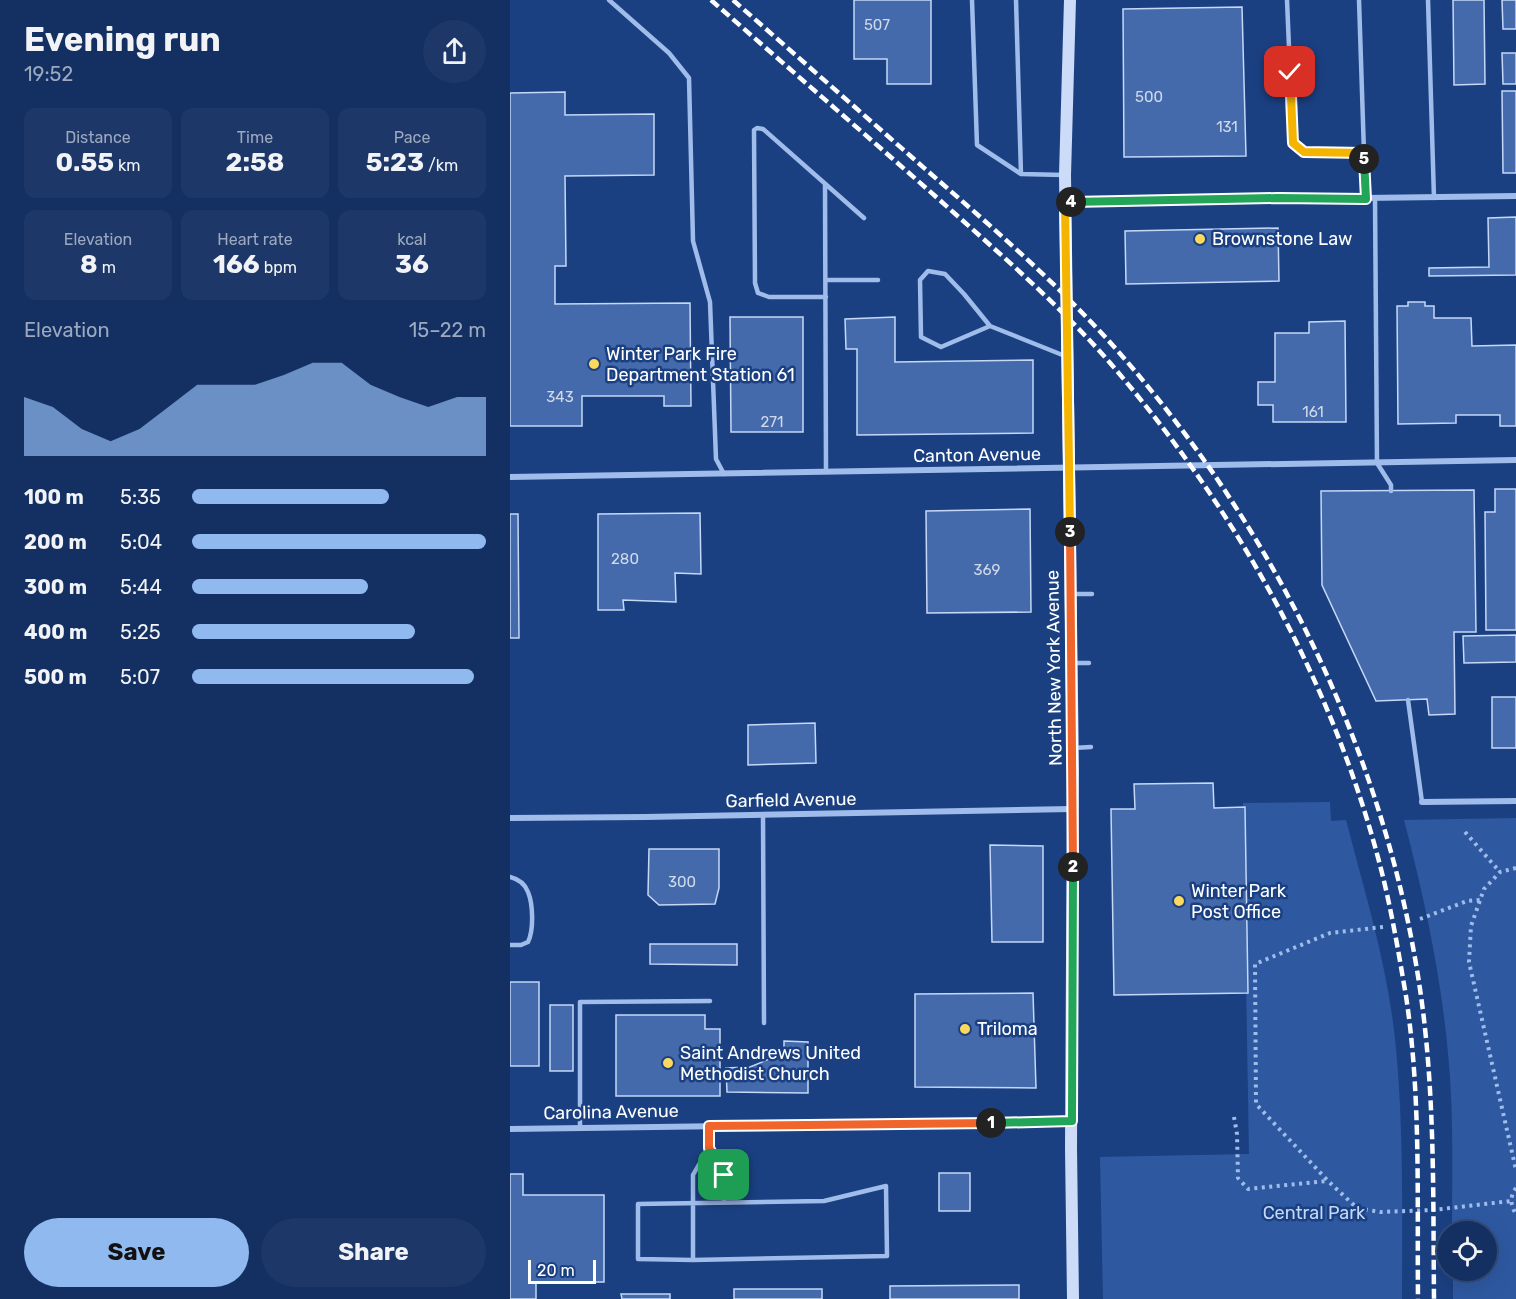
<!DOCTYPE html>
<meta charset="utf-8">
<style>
:root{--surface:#143062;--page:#1d3868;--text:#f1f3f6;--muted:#9da9be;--line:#334b77;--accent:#90b9f0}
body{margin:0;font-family:Rubik,sans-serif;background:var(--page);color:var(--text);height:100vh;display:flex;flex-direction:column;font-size:22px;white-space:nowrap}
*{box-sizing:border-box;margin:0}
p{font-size:20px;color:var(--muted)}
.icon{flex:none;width:33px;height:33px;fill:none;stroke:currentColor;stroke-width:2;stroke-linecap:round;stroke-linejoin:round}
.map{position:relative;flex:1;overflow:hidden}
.sheet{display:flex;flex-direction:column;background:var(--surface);width:510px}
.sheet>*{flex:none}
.controls{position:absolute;left:927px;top:1221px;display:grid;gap:12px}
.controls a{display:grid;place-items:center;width:60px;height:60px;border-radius:50%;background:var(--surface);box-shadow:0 6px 24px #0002,0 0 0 2px var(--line);font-size:30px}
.scale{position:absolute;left:18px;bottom:15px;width:68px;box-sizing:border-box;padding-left:6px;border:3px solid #fff;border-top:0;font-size:16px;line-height:21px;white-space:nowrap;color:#fff;-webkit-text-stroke:4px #1b4082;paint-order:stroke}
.pin{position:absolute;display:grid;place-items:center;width:51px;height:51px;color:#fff;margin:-26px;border-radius:12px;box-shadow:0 3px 9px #0006}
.km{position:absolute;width:30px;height:30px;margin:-15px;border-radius:50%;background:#222;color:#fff;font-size:16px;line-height:30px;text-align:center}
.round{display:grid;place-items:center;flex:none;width:63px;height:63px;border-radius:32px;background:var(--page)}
.overview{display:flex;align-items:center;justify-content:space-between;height:102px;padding:0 24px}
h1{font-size:33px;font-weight:700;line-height:45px}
.metrics{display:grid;grid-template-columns:repeat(3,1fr);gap:9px;height:102px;padding:6px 24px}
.metrics div{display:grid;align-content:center;border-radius:12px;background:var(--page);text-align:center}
.metrics b{font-size:26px;font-weight:700}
.metrics small{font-size:16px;font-weight:400}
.metrics p{font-size:16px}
.chart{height:168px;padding:12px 24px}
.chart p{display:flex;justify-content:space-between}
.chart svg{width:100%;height:108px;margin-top:6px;fill:var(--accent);opacity:.7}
.button{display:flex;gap:12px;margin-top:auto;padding:12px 24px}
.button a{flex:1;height:69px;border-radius:36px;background:var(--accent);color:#111;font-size:24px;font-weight:700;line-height:69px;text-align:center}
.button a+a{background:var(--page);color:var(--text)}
ul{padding:0 24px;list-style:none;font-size:20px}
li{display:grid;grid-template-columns:96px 72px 1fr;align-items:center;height:45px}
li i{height:15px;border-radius:8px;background:var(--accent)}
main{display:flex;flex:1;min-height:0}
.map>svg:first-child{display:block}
</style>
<main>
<section class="sheet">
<div class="overview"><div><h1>Evening run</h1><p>19:52</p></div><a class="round"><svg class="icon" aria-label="share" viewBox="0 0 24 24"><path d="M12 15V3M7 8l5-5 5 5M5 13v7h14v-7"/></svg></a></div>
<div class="metrics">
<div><p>Distance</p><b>0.55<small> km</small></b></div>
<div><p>Time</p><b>2:58</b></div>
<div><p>Pace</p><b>5:23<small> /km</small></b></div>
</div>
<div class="metrics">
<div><p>Elevation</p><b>8<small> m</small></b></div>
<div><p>Heart rate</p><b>166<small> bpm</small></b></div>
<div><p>kcal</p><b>36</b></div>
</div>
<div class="chart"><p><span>Elevation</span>15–22 m</p>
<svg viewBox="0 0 160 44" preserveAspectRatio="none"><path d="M0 44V20L10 24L20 33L30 38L40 33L50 24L60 15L70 15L80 15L90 11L100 6L110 6L120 15L130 20L140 24L150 20L160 20V44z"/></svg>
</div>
<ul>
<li><b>100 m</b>5:35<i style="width:67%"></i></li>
<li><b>200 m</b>5:04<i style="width:100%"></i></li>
<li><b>300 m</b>5:44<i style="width:60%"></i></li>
<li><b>400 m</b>5:25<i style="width:76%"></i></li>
<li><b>500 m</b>5:07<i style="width:96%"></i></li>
</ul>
<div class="button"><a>Save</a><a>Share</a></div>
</section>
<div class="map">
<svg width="1006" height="1299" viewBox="0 0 1006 1299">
<rect width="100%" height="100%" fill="#1b4082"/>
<path fill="#2e59a1" d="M820,802L821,821L836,820C855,893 877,964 885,1039C894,1125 892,1212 892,1299H593L590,1157L739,1154L733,803Z
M1006,818V1299H943V1271L976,1270V1232L942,1231C942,1172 944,1112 938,1053C931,975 914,896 894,820Z"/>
<path fill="#446aab" stroke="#c5d8f8" stroke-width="1.5" d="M344,0H421V84H377V59H344Z
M943,0H974L975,84L944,85Z
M992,0H1006V29H993Z
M732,7L736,156L614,157L613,9Z
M992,53H1006V84H993Z
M992,91H1006V173H993Z
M55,92V115L144,114V175L55,176L56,266H45V304L180,303L181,406H154V396H72V426H0V93Z
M1006,217V275L919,276V268L979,267L978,218Z
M768,228L769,281L616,284L615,231Z
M898,302H915V306H924V318H961L962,346L1006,345V426H990V415H946V423L888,424L887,306H898Z
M220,317H293V432H221Z
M385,317V362L523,360V433L347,435V349H336L335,319Z
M835,321L836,422H763V405H748V382H765V333H799V322Z
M985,489H1006V630H976L975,512H985Z
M964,490L966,632H944L945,714L919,715L917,699L866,701L812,585L811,491Z
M520,509L521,612L417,613L416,511Z
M190,513L191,574L165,573L166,602L113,600L114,610H88V514Z
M0,514H8L9,638H0Z
M1006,635V662L954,663L953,636Z
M982,697H1006V748H982Z
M305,723L306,763L238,765V725Z
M703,783L704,808L735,807L738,993L604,995L601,809H625L624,784Z
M480,845L533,846V942H482Z
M139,849H209V888L205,904L149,905L138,895Z
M140,944H227V965L140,964Z
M0,982H29V1066H0Z
M523,993L526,1088L405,1087V994Z
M40,1005H63V1071H40Z
M106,1015H195V1029H210V1096H106Z
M274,1041L298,1042V1093L217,1092L216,1068L240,1067L274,1053Z
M429,1173H460V1211H429Z
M0,1174H13V1195H94V1282H26V1299H0Z
M509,1285V1299H380V1286Z
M224,1289H312V1299H224Z
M111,1294H160V1299H112Z"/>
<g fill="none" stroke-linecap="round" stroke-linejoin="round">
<path stroke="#a0bcea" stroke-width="4" stroke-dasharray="3 4.5" stroke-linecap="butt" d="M955,832L990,872
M1006,868L990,872L974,889L961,926L959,962L1006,1170
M910,919L957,901L970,900
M873,927L820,933L745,964L746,1104L818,1181L847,1208L870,1212L923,1210L1001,1201
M724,1117L727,1134L728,1178L738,1189L817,1181
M1006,1188C1000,1196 1000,1205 1006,1214"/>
<path stroke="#a0bcea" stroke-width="4.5" d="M99,0L159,53L179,78L183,241L200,302L206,459L214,474
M462,0L467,145L511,174L554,175
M506,0L511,174
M777,0L783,143L794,152L854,153L856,199
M849,0L854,153
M918,0L924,198
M315,184L316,472
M865,198L867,463L881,485V491
M316,280H368
M316,297H259L248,293L245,283L244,130L247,128L253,129L354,218
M480,326L431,347L411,337L410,280L418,271L435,274L454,294L480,326L555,356
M561,594H582
M564,663H579
M898,700L912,802
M563,748L581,747
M253,815L254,1023
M0,877C8,879 15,884 18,892C23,904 24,930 18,942L11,945H0
M199,1126V1147
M70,1128V1002L200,1001
M376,1186L377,1256L183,1260L128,1259V1204L314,1201Z
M183,1260V1175L199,1147L214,1175V1202"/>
<path stroke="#a0bcea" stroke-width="6" d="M555,202L1006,196
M0,477L1006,460
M912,802L1006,801
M0,818L135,817L562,809
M0,1129L561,1121"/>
<path stroke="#ccdbf8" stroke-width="12" d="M560,0L555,175L563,771L561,1148L563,1299"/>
<path stroke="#fff" stroke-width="4.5" stroke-dasharray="10 4.5" stroke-linecap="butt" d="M201,0C275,65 350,130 424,195C482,247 542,298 594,356C723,503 824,682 872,873C882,913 889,955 896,996C911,1095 907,1198 908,1299
M223,0C289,58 355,116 421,174C482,227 543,280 597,339C761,520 877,754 911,996C925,1096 923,1198 924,1299"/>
</g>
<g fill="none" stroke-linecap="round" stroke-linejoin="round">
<g stroke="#fff" stroke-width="12">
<path id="split-1" d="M214,1175L199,1148V1126L481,1123"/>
</g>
<g stroke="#fff" stroke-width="12">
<path id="split-2" d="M481,1123L562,1121L563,867"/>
</g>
<g stroke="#fff" stroke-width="12">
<path id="split-3" d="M560,532L563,867"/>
</g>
<g stroke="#fff" stroke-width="12">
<path id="split-4" d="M560,532L555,202H561"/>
</g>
<g stroke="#fff" stroke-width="12">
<path id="split-5" d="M561,202L768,198L856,199L854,159"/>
</g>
<g stroke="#fff" stroke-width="12">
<path id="split-6" d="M780,72L783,143L794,152L854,153V159"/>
</g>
<use href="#split-1" stroke="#f0652b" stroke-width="8"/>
<use href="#split-2" stroke="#22a559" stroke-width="8"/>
<use href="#split-3" stroke="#f0652b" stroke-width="8"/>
<use href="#split-4" stroke="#f5b400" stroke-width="8"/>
<use href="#split-5" stroke="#22a559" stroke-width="8"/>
<use href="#split-6" stroke="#f5b400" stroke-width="8"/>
</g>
<g fill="#fbd95d" stroke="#1b4082" stroke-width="2">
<circle cx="690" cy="239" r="6"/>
<circle cx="84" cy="364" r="6"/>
<circle cx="669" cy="901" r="6"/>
<circle cx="455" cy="1029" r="6"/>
<circle cx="158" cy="1063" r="6"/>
</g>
<g text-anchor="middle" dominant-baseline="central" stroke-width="5" stroke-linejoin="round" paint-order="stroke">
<g font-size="15" fill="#d0daea">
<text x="367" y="25">507</text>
<text x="639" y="97">500</text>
<text x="717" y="127">131</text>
<text x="50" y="397">343</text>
<text x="803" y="412">161</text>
<text x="262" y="422">271</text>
<text x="115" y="559">280</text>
<text x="477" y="570">369</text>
<text x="172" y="882">300</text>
</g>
<g font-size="18" fill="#fff" stroke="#1b4082" text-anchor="start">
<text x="702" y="239">Brownstone Law</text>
<text x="96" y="354">Winter Park Fire<tspan x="96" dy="21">Department Station 61</tspan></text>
<text x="681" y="891">Winter Park<tspan x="681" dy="21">Post Office</tspan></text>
<text x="467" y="1029">Triloma</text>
<text x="170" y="1053">Saint Andrews United<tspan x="170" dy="21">Methodist Church</tspan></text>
</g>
<g font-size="18" fill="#fff" stroke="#1b4082">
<text transform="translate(467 455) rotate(-1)">Canton Avenue</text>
<text transform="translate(544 668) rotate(-91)">North New York Avenue</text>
<text transform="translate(281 800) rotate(-1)">Garfield Avenue</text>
<text transform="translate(101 1112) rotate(-1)">Carolina Avenue</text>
</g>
<g font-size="18" fill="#c5d8f8" stroke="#1b4082">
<text x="804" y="1213">Central Park</text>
</g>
</g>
</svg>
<div class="controls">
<a><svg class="icon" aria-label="locate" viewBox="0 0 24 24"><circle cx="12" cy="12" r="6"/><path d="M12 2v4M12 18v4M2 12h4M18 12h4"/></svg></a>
</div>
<div class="scale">20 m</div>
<div class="pin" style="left:214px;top:1175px;background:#1e9e55"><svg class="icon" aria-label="arrive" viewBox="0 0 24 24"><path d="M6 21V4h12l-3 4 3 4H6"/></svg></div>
<div class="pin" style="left:780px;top:72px;background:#d93025"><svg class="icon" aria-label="check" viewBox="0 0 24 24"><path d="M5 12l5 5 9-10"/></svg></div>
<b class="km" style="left:481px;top:1123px">1</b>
<b class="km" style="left:563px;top:867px">2</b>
<b class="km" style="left:560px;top:532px">3</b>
<b class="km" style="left:561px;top:202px">4</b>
<b class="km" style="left:854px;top:159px">5</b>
</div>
</main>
